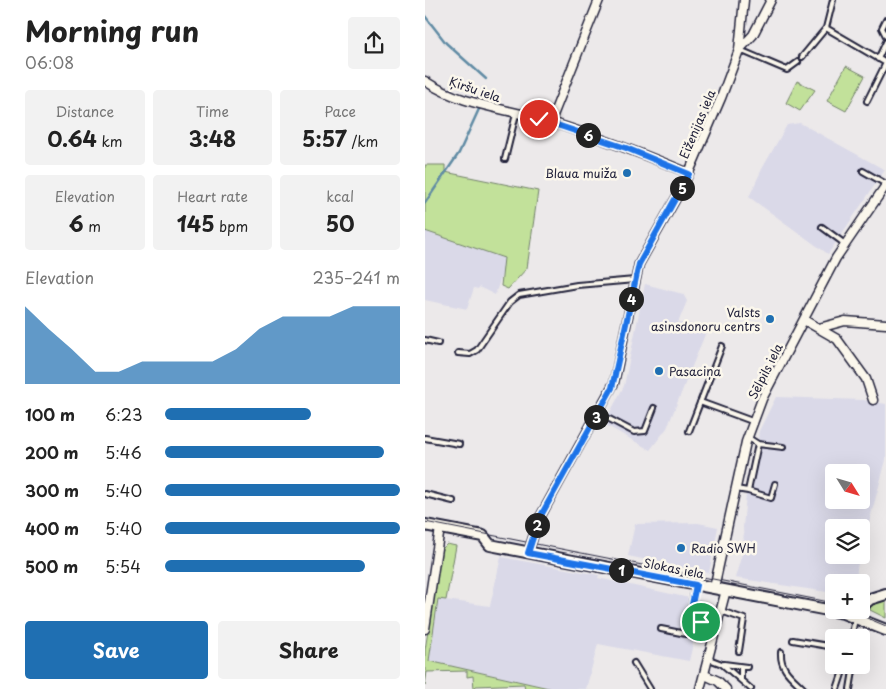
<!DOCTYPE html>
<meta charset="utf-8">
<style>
:root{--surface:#fff;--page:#f2f2f2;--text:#222;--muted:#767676;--accent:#1f6fb2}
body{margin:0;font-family:"Playpen Sans",sans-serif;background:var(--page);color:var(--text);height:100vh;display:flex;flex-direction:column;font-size:19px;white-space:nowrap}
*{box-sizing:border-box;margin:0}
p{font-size:16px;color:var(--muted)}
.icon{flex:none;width:28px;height:28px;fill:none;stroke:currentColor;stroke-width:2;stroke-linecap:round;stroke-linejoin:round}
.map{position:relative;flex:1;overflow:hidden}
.drawer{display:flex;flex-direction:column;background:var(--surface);width:425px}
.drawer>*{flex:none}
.needle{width:32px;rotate:127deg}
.controls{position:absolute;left:400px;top:464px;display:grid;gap:10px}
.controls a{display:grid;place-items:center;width:45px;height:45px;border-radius:5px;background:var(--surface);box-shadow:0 5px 20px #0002;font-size:25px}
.pin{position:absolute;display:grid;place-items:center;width:42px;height:42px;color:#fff;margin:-21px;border:2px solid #fff;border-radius:50%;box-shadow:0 1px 5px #0007}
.km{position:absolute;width:25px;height:25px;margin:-12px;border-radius:50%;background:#222;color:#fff;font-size:14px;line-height:25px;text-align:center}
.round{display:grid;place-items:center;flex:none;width:52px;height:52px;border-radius:5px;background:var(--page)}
.headline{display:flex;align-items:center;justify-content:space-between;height:85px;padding:0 25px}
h1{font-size:28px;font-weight:700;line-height:38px}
.figures{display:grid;grid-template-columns:repeat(3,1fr);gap:8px;height:85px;padding:5px 25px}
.figures div{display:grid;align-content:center;border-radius:5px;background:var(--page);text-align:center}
.figures b{font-size:21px;font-weight:700}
.figures small{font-size:14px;font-weight:400}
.figures p{font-size:14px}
.chart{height:140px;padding:10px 25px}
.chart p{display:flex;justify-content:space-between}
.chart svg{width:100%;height:90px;margin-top:5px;fill:var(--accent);opacity:.7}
.primary-button{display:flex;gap:10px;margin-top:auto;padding:10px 25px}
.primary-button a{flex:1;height:58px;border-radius:5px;background:var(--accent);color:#fff;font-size:20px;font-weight:700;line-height:58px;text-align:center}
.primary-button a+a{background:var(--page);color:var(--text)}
ul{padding:0 25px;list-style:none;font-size:16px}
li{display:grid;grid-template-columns:80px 60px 1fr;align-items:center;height:38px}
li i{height:12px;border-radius:6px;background:var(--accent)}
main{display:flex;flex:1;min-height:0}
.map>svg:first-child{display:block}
</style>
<main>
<section class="drawer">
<div class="headline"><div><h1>Morning run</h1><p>06:08</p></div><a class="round"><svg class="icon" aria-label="share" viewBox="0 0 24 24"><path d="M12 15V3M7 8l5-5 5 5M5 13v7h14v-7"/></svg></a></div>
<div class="figures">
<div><p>Distance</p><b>0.64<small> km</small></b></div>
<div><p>Time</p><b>3:48</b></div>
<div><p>Pace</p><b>5:57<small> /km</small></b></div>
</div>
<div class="figures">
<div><p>Elevation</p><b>6<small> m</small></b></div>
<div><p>Heart rate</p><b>145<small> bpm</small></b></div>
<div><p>kcal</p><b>50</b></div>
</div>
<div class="chart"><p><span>Elevation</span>235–241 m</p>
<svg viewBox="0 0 160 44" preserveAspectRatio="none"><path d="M0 44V6L10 17L20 27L30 38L40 38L50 33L60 33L70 33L80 33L90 27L100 17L110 11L120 11L130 11L140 6L150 6L160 6V44z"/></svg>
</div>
<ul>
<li><b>100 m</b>6:23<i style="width:62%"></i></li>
<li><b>200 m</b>5:46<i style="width:93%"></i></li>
<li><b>300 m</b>5:40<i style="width:100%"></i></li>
<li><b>400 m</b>5:40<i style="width:100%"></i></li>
<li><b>500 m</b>5:54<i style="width:85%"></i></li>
</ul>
<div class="primary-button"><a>Save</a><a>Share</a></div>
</section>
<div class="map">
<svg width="461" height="689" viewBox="0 0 461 689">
<rect width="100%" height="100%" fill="#ece9ea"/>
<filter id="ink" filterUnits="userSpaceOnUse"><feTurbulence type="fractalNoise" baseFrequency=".02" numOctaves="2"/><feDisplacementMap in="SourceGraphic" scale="10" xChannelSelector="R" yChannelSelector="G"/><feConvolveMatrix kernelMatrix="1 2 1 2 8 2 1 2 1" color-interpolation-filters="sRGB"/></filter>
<g filter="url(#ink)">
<path fill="#dad9e8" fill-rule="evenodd" d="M375,123L460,170L403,254L324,197L337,169L362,125Z
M0,231L79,258L78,271L70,295L54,287L53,289L49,288L42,309L0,300Z
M220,284L258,294L262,301L253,323L283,327L242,428L225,450L179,424L199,386Z
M351,397L438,400L461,404V460L436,552V528H409V555H435L432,568V582H409V593L310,578L319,547L318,527L321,495L326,493L336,447L333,441L334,431ZM409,472H436V500H409Z
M273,523L293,527L284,573L203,556L210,524Z
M76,557L174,575L173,578L278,601L264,661L173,644L161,689H129L4,661L13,599L65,606Z"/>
<path fill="#c2e19a" stroke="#72826a" d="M421,66L440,76L421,111L402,101Z
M372,81L390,90L375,111L361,103Z
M0,165H20V172L113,191L102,268L83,289L76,286L79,258L0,231Z
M22,544L31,546L21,600L13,599L4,661L128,689H100L99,684L51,686L49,689L48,676L42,677V671L2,672L0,685V650L15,555L17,549Z
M461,599V618L445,610L446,605Z"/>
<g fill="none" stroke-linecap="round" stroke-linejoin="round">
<path stroke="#608ba4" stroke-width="2.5" d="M0,16L21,43L61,79
M0,203L34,153L54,109"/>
<g stroke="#22223b" stroke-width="8">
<path id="service" d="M408,0L401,28L461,63L442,101
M461,20L457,28L461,36
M315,50L362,70L373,62
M377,57L401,28
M453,59L461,42
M80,159L91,114
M438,171L461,184
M397,227L420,244
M0,340L13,343
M33,353L45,354L52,350L85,302L94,295L152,285L210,280
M275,402L327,421
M173,413L209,432L220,431L229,408
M264,431L297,346
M0,438L34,444
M333,444L358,447
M311,489L323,491L333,444L322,437
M323,491L346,498L350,484
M0,494L28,501
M296,611L319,619L314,651
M264,619L292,625
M236,629L261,634L270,587
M426,638L430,619
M368,640L409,647
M356,652C355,670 367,677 379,689
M284,659L297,664L326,689
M209,663L225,689
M299,664L322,667
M316,680V667
M412,689L420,665
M425,689L429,665"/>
</g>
<g stroke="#22223b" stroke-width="11">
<path id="minor" d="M314,50L328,35L346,0
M0,81C33,103 71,107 108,117C161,132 213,152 264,173
M125,123L174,0
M379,320L412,339L441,379L448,400
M394,328L420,321L461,324
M103,553L114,519L189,383L214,264L259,184L296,98L314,50L319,0
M289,588L321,442L337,399L411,258L461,185
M0,629L15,528
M280,675L293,681L301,689
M275,689L301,590"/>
</g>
<g stroke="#22223b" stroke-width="14">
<path id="tertiary" d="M0,525L58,536L65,545L418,613L461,630
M436,607L445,599L461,594"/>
</g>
<use href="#service" stroke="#fbf7ec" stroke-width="4"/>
<use href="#minor" stroke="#fbf7ec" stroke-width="8"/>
<use href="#tertiary" stroke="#fbf7ec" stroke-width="10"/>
<path stroke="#22223b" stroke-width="1" d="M0,522L409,603
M423,610L461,626"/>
</g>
</g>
<g fill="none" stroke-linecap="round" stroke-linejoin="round" filter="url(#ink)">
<g stroke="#fff" stroke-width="10">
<path id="route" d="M114,119L201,148L264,174L214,264L187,388L114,519L103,553L271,585L264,619L276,622"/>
</g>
<use href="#route" stroke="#1a73e8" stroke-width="6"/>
</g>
<g fill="#1f6fb2" stroke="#fbf7ec" stroke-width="2">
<circle cx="202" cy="173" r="5"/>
<circle cx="345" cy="319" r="5"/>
<circle cx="234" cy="371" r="5"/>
<circle cx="256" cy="548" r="5"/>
</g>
<g text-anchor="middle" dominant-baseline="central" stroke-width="5" stroke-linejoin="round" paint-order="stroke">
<g font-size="12" fill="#22223b" stroke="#fbf7ec">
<text transform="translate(50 89) rotate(19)">Ķiršu iela</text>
<text transform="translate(272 124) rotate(-67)">Eiženijas iela</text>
<text transform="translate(340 371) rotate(-63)">Sēlpils iela</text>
<text transform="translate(249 568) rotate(11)">Slokas iela</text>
</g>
<g font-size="12" fill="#22223b" stroke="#fbf7ec" text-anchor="end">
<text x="192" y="173">Blaua muiža</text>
<text x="335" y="312">Valsts<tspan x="335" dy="14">asinsdonoru centrs</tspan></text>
<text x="244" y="371" text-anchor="start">Pasaciņa</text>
<text x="266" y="548" text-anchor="start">Radio SWH</text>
</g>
</g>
</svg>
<div class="controls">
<a><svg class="needle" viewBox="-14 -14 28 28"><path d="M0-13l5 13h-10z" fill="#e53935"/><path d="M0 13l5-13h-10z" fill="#767676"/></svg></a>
<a><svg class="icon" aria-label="layers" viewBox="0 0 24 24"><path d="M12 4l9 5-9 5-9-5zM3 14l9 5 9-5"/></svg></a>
<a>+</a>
<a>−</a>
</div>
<div class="pin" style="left:276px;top:622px;background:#1e9e55"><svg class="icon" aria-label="arrive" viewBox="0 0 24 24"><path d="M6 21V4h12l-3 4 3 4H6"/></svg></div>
<div class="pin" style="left:114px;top:119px;background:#d93025"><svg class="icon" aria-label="check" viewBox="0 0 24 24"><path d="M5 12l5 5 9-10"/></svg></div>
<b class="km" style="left:196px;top:570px">1</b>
<b class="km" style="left:112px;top:525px">2</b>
<b class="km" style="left:171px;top:417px">3</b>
<b class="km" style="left:206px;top:299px">4</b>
<b class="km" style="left:257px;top:188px">5</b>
<b class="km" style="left:163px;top:135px">6</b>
</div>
</main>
